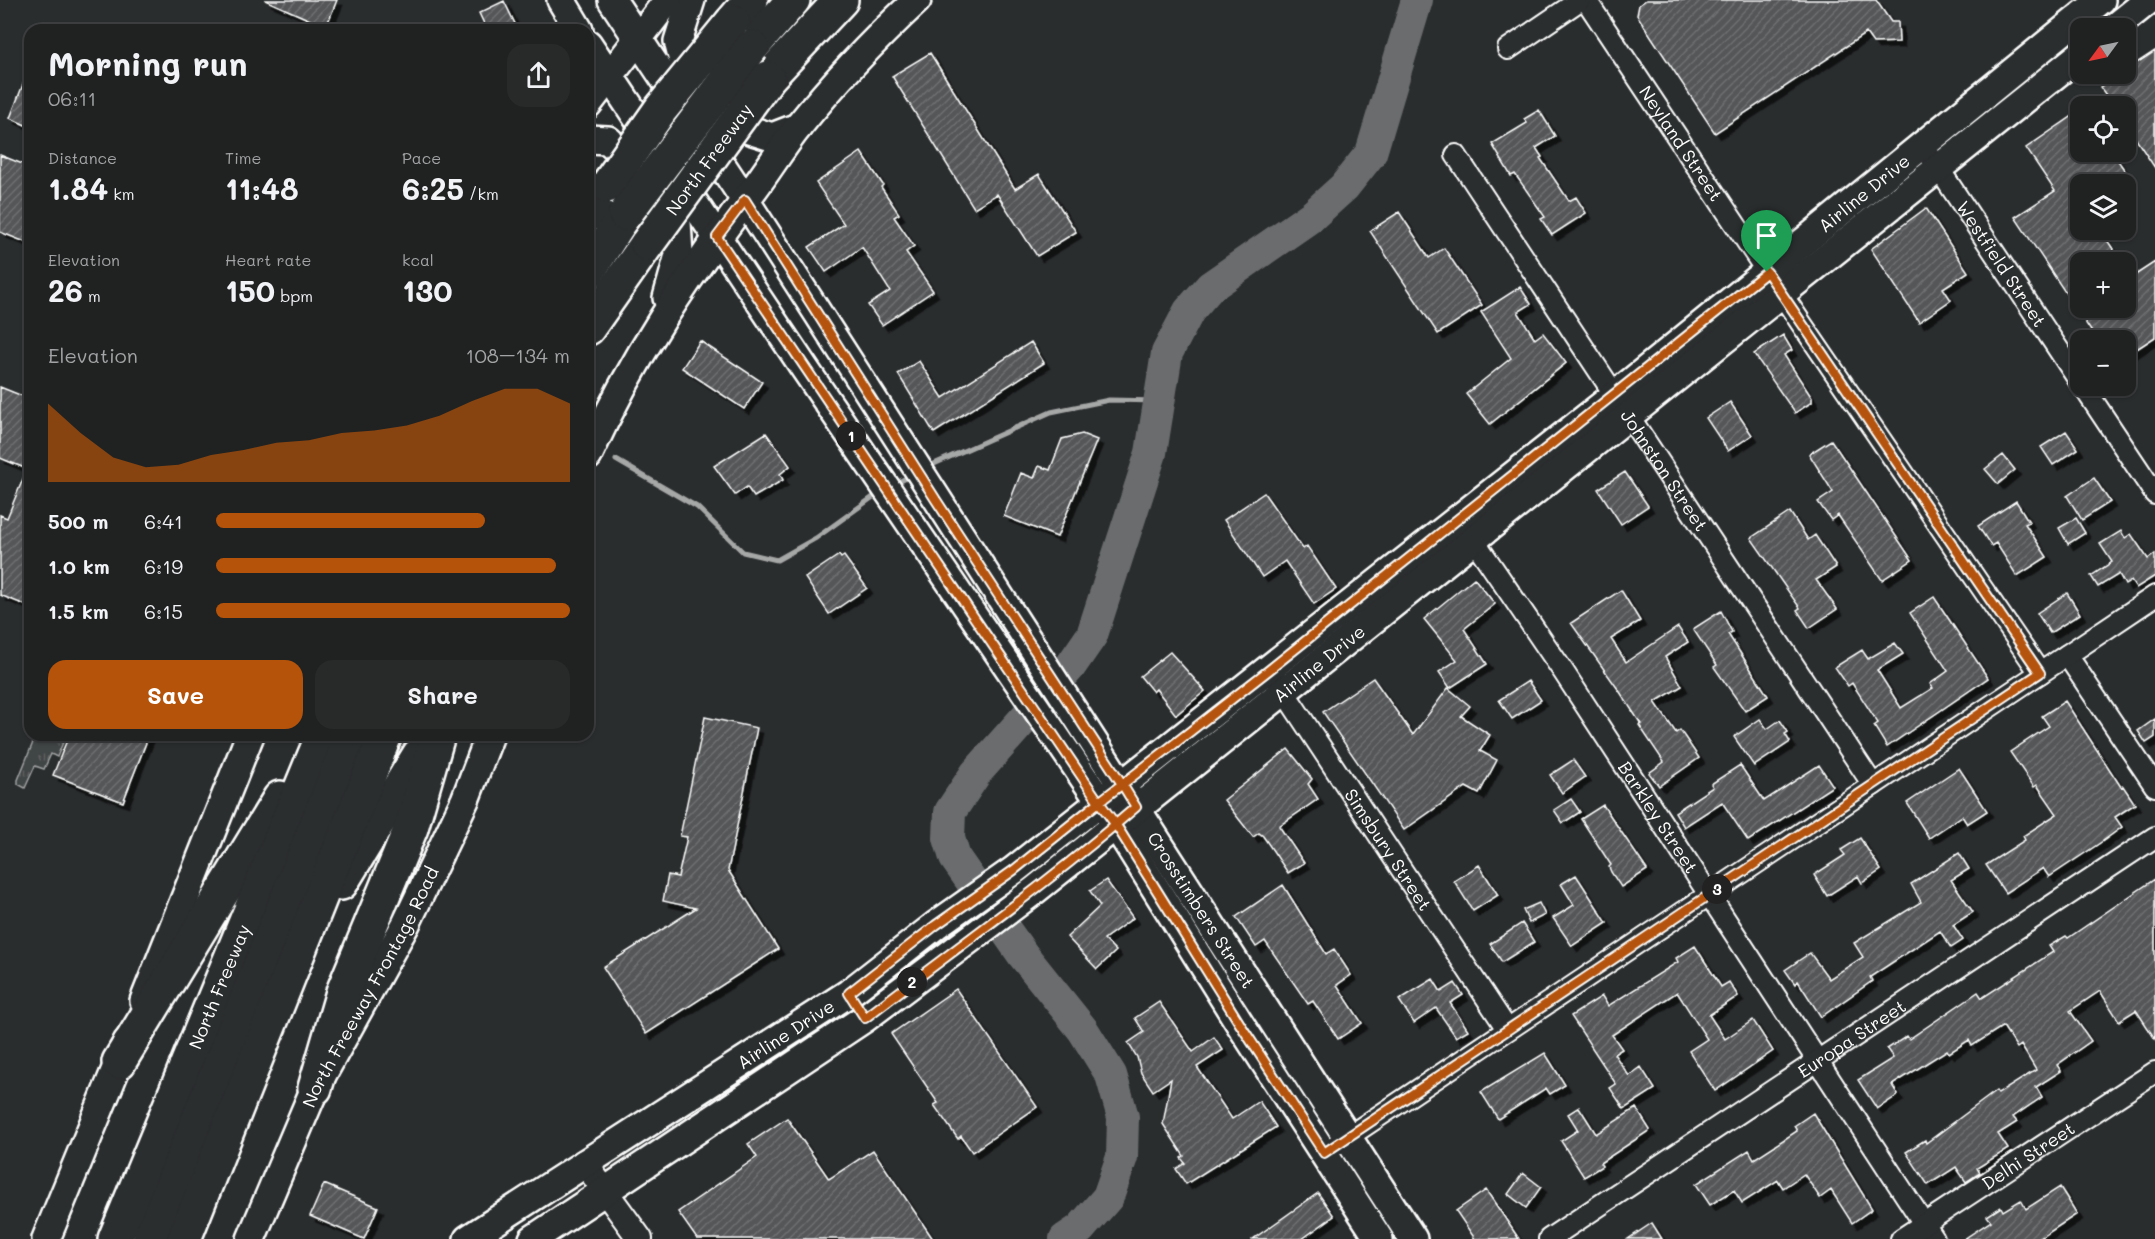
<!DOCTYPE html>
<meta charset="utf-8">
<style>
:root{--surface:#202222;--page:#282a2a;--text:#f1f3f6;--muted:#a2a4a5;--line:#3d3f40;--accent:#b45309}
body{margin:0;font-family:Mali,sans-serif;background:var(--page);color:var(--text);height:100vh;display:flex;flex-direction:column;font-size:22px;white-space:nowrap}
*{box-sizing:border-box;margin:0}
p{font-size:20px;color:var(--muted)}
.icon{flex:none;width:33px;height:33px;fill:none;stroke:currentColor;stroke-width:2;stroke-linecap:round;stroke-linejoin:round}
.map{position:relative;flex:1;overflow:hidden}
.sheet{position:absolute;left:24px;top:24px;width:570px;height:717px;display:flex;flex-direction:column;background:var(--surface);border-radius:18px;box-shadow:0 2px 4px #0004,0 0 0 2px var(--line)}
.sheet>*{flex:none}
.needle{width:39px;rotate:237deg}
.buttons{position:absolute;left:2070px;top:18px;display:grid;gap:12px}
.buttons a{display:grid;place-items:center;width:66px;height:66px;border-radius:12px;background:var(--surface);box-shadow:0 2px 4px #0004,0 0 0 2px var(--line);font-size:30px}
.pin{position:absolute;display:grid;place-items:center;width:51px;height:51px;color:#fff;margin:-62px -26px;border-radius:50% 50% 50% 0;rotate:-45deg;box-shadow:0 0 6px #0007}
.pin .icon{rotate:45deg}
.km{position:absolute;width:30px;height:30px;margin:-15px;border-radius:50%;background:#222;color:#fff;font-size:16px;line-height:30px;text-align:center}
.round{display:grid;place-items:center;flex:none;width:63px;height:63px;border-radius:18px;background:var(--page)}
.overview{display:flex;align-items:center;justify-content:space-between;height:102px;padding:0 24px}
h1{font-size:33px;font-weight:700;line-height:45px}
.metrics{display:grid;grid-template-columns:repeat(3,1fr);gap:9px;height:102px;padding:6px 24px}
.metrics div{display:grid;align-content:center}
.metrics b{font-size:30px;font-weight:700}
.metrics small{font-size:16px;font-weight:400}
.metrics p{font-size:16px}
.chart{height:168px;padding:12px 24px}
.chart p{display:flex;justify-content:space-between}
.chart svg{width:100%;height:108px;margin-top:6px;fill:var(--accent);opacity:.7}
.action{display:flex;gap:12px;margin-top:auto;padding:12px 24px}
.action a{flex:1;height:69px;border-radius:18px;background:var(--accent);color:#fff;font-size:24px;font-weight:700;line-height:69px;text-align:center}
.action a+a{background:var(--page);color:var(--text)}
ul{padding:0 24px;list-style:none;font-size:20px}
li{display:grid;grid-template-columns:96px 72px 1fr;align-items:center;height:45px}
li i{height:15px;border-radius:8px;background:var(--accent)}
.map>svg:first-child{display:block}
</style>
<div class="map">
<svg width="2155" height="1239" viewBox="0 0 2155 1239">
<defs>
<pattern id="grass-tufts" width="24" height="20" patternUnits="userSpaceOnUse" patternTransform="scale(1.5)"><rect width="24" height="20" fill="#414445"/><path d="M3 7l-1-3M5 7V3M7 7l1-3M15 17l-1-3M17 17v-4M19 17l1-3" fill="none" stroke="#5e6061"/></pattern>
<pattern id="building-hatch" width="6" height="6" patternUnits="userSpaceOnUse" patternTransform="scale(1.5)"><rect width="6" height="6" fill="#555758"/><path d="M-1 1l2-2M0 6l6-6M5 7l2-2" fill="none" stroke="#6e7071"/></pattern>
<filter id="shadow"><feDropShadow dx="5.5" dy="5.5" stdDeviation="0" flood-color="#0009"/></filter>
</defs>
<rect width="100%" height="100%" fill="#2a2d2e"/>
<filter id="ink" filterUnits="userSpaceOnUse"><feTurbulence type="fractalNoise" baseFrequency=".0167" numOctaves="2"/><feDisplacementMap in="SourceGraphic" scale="12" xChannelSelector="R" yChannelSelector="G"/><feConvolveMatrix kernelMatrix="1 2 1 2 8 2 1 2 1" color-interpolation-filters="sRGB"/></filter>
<g filter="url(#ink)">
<path fill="url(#grass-tufts)" stroke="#a0a2a2" stroke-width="1.5" d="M36,735H66L57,757L51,754L44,769L35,766L25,788L18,784V780Z"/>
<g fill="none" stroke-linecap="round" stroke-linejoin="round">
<path stroke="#a6a7a7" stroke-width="5" d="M616,460L697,507L743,552L777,560L816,538L880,492
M925,468L1051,412L1109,400L1159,401
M893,485L912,475"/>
<path stroke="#6a6c6d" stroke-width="32" d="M1065,1239L1080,1229L1108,1197L1122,1157L1123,1117L1111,1075L1083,1030L1023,955L955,858L949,838L950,812L976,773L1070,667L1092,635L1151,453L1167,353L1189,311L1210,287L1312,216L1344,187L1371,153L1417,0"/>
</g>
<path fill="url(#building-hatch)" stroke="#fff" stroke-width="1.5" filter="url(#shadow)" d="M265,0H337L326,27Z
M1646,0H1876L1891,22H1898L1899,42L1873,43L1866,33L1715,133L1637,15L1639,5Z
M504,1L518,30H487L479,13Z
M2155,51V168L2126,124V106H2114L2100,87L2120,74H2126V70Z
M930,53L1015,189L1039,174L1076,232L1037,256L997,194L974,208L892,76Z
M29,69H30V127L10,118Z
M1539,110L1555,136L1536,148L1542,157L1540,158L1569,201L1576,197L1586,213L1552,235L1541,219L1545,217L1515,174L1511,176L1492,144L1527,123L1524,119Z
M2080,111V152H2112L2130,178L2120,184H2080V230H2100L2122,262H2080V308H2126V281L2155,262V337L2126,356V340H2097L2015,217L2055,191L2026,148Z
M861,152L883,185L881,187L899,214L894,217L914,246L906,252L933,291L882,325L868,305L890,291L862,247L826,272L809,247L844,224L816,183Z
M0,155L30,167V244L0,232Z
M1926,208L1968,272L1943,288L1951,300L1919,322L1871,249Z
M1399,212L1429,258L1444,248L1482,305L1438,334L1370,231Z
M1520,287L1531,304L1518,312L1535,339L1543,333L1566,363L1490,424L1466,394L1511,358L1481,312Z
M1783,335L1792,350L1784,355L1812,398V402L1795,413L1754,354Z
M700,341L762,382L744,409L682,368Z
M1031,342L1044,363L934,433L898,374L919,361L943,398Z
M0,387L30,399V607L0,595V515L7,518L27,469L0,458Z
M1730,402L1752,435L1728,451L1706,418Z
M2066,431L2078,449L2053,465L2041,447Z
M766,433L790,466L780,474L783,480L754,497L747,487L735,495L714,466Z
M1082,434L1097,440L1057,537L1004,516L1021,473L1034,478L1039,466L1050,470L1062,439Z
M1831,440L1912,560L1882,580L1838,515L1831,520L1818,502L1833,492L1809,454Z
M2003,455L2015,470L1998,484L1985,469Z
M1625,472L1648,506L1621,524L1598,489Z
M2094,478L2110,502L2082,520L2067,496Z
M1264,493L1303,549L1307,546L1336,589L1314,604L1285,561L1262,577L1224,520Z
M2016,501L2029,522L2025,524L2047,557L2017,576L1996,543L1991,546L1978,526Z
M1790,512L1808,540L1815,535L1836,567L1816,580L1837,609L1809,628L1797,610L1800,608L1751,538Z
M2076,518L2085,533L2068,544L2059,528Z
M2121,531L2125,538L2131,534L2148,559L2155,554V576L2136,588L2131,581L2125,585L2119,574L2098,587L2091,576L2112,562L2100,544Z
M839,555L841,558L844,556L867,588L829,614L805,578Z
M1474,578L1495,604L1464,629L1487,664L1450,688L1439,672L1457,660L1424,619Z
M1621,590L1640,621L1611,639L1626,662L1678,627L1688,642L1665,657L1682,686L1655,702L1676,733L1680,730L1699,758L1659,786L1649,773L1664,762L1639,725L1641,724L1620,692L1571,623Z
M2067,593L2080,614L2050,633L2037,613Z
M1934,597L1988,678L1887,747L1874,726L1878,723L1852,683L1848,686L1835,667L1862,650L1868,659L1895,643L1903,654L1877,670L1901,708L1933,688L1930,684L1948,671L1910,613Z
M1721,611L1732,632L1728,634L1768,696L1745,711L1714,667L1717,665L1693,629Z
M1170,652L1205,691L1176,715L1156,689L1153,692L1140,676Z
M1373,678L1413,735L1448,688L1470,706L1461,716L1490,735L1480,751L1497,760L1479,794L1466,787L1404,830L1323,712Z
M1528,681L1541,700L1512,719L1499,700Z
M2065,701L2121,787L2123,786L2135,804L2115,817L2122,827L2103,841L2049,877L2043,868L2005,893L1986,865L2025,840L2023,836L2057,814L2037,785L2034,787L2010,752L2049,726L2042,716Z
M705,717L757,728L728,870L778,949L646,1034L603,967L696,908L663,901L668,875L678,877L687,837L680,836Z
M1760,719L1767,729L1780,720L1788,732L1785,734L1790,742L1754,766L1734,737Z
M2155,719V737L2146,743L2138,731Z
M69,735H149L123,802L53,775Z
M1288,749L1312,779L1308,784L1318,799L1279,826L1304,863L1288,873L1263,836L1259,833L1253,837L1224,800Z
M1573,760L1585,777L1562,793L1550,775Z
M1740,765L1764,801L1819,765L1833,786L1748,841L1722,802L1684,827L1675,812L1713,787L1711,784Z
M1959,768L1987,811L1967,824L1962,816L1929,838L1907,803Z
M1571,799L1580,812L1563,823L1554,810Z
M1603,805L1647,870L1621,887L1611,872L1609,867L1611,865L1581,819Z
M1860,838L1881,870L1862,883L1858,876L1827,896L1814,875L1845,855L1841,850Z
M1959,853L1969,869L1951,880L1973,912L1953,925L1963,940L1951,948L1940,931L1870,977L1872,981L1821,1017L1798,981L1795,984L1785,970L1810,953L1829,979L1863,957L1854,943L1921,902L1911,884Z
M1479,865L1498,895L1473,911L1454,881Z
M1576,875L1607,923L1572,946L1553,918L1574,905L1561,884Z
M2155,879V1039L2136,1010L2119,1021L2100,991L2070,1011L2091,1041L2057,1065L2061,1071L2036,1087L2042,1097L2013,1117L2017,1122L1998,1134L2008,1149L1977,1168L1980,1173L1966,1182L1956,1167L1928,1185L1906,1152L1925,1140L1926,1143L1996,1091L1998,1094L2036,1070L2021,1045L2017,1048L2003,1026L1972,1046L1969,1040L1949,1053L1947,1050L1892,1085L1898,1095L1877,1109L1858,1080L1893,1058L1887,1049L1907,1036L1909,1039L1978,992L1982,998L2053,952L2049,946L2066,936L2068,938Z
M1106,880L1133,918L1104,939L1116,951L1097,969L1067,937L1100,906L1090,891Z
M1283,885L1326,954L1334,949L1351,975L1337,985L1362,1023L1338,1039L1313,1001L1308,1004L1265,941L1256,947L1236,917Z
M1539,903L1545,915L1529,923L1523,910Z
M1522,923L1534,942L1502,962L1490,944Z
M1695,946L1721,987L1729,982L1738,996L1709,1015L1725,1039L1753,1020L1773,1051L1715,1091L1689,1051L1707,1039L1677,992L1612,1035L1622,1049L1614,1054L1629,1076L1641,1067L1655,1089L1624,1109L1610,1088L1616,1084L1571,1016L1602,996L1608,1006L1678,962L1676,958Z
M1433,979L1441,992L1455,983L1463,995L1450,1003L1468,1030L1456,1037L1436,1008L1414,1023L1399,1000Z
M956,989L1037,1107L972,1152L961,1136L958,1139L934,1105L938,1103L891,1034Z
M1159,1002L1193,1052L1214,1037L1223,1050L1197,1067L1232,1119L1259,1101L1276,1127L1186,1184L1176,1169L1185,1163L1181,1158L1184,1156L1163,1124L1171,1079L1153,1091L1141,1073L1137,1057L1128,1043L1144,1032L1135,1018Z
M1545,1053L1565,1085L1550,1094L1546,1088L1498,1119L1481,1092Z
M1579,1107L1596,1134L1636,1108L1650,1130L1600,1163L1602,1166L1584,1177L1561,1141L1578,1130L1568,1114Z
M1813,1113L1872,1209L1852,1223L1831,1190L1820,1198L1804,1174L1783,1188L1778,1180L1742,1203L1734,1190L1710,1205L1696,1184L1749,1150L1754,1159L1797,1131L1794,1126Z
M787,1118L829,1179L873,1150L933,1239H697L678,1212L757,1157L748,1144Z
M1523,1173L1541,1187L1526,1208L1508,1194Z
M324,1184L378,1207L364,1239L310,1216Z
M2060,1187L2077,1214L2039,1239H1964L1991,1221L1987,1216L2001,1207L2003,1211L2021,1200L2026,1209Z
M1486,1190L1519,1239H1475L1456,1211Z
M1318,1193L1334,1216L1302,1239H1253Z
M1652,1223L1662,1239H1628Z"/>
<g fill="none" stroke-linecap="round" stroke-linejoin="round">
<g stroke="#fff" stroke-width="24">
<g id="minor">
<path id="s1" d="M1586,0L1801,323L2040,673"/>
<path d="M1508,49L1580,0"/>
<path id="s2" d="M1456,155L1873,785"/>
<path id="s3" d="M1931,157L2080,382"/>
<path d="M2083,386L2155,494"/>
<path id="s4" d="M1467,530L1563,671L1934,1239"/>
<path d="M2067,655L2155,786"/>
<path id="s5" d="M1277,681L1507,1029"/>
<path d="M1324,1153L2155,596"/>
<path id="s6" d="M1549,1239L2155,837"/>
<path id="s7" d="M1901,1239L2155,1072"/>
</g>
</g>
<g stroke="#fff" stroke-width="28">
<path id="tertiary" d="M584,1162L640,1239"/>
</g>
<g stroke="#fff" stroke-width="32">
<g id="secondary">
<path d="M561,0L579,30"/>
<path id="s8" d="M612,0L745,200L1413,1239"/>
<path d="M691,0L678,41L684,65L740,127L772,137L798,127"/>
<path d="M2114,28L2149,0"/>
<path d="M588,44L805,369L1116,825L1240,1024L1379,1239"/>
<path d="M588,104L668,0"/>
<path d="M588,139L608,140L636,166L677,222L679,255L667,298"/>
<path d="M588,456C633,357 688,276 753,190C769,169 782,147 798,127C834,82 875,39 917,0"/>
<path d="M144,1001L250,735"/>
<path d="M46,1239L127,1042"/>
<path id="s9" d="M251,1239L315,1088L406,924L465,800L490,735"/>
<path id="s10" d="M468,1239L849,993L936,925L1014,870L1614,396L2101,0"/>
<path id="s11" d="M533,1239L865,1018L1035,890L2080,55"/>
</g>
</g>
<g stroke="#fff" stroke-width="38">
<g id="motorway">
<path d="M733,21L751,0"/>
<path d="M752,47L793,0"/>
<path d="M768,78L841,0"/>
<path d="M588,215L607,186"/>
<path d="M588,272L625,214"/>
<path d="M588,328L647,244"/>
<path d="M341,883L419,755"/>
<path d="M119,1062L280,798"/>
<path d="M315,1088L343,992L411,828L438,735"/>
<path id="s12" d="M115,1239L323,735"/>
<path d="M150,1239L352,735"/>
<path d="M184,1239L385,735"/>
</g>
</g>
<use href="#minor" stroke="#2a2d2e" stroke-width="20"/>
<use href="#tertiary" stroke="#2a2d2e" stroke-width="24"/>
<use href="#secondary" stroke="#2a2d2e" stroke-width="27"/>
<use href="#motorway" stroke="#2a2d2e" stroke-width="33"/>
<g stroke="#fff" stroke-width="38" stroke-linecap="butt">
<g id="motorway-bridge">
<path d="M607,186L661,109L733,21"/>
<path d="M625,214L752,47"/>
<path id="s13" d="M647,244L768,78"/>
</g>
</g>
<use href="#motorway-bridge" stroke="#2a2d2e" stroke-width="33"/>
</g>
</g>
<g fill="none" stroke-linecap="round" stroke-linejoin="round" filter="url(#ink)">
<g stroke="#fff" stroke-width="12">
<path id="route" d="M1767,272L1269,670L1133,776L1099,802L717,237L745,200L936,500L1122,784L1136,807C1050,882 956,948 865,1018L849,993L936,925L1014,870L1099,802L1116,825L1240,1024L1324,1153L2040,673L1767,272"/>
</g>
<use href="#route" stroke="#b45309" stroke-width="8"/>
</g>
<g text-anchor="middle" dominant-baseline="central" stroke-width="5" stroke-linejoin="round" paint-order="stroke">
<g font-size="18" fill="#fff" stroke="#2a2d2e">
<text stroke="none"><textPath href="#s1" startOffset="172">Neyland Street</textPath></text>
<text stroke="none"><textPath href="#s13" startOffset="105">North Freeway</textPath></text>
<text stroke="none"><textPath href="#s10" startOffset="1746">Airline Drive</textPath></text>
<text stroke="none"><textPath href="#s3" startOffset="128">Westfield Street</textPath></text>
<text stroke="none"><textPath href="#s2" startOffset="378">Johnston Street</textPath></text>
<text stroke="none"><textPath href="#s11" startOffset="975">Airline Drive</textPath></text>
<text stroke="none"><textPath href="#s4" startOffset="345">Barkley Street</textPath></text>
<text stroke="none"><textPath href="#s5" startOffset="202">Simsbury Street</textPath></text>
<text stroke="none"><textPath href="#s8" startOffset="1084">Crosstimbers Street</textPath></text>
<text stroke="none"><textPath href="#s12" startOffset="273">North Freeway</textPath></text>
<text stroke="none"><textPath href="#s9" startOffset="279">North Freeway Frontage Road</textPath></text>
<text stroke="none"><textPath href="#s10" startOffset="378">Airline Drive</textPath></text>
<text stroke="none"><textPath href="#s6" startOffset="363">Europa Street</textPath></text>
<text stroke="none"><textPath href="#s7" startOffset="152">Delhi Street</textPath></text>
</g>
</g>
</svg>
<div class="buttons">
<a><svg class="needle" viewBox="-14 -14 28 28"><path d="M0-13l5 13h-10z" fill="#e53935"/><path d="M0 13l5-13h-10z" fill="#a2a4a5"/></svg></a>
<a><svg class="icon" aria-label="locate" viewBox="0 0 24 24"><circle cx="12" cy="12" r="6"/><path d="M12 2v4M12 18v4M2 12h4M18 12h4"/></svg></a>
<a><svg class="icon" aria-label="layers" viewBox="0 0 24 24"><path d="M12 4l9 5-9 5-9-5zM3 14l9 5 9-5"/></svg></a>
<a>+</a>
<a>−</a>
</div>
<div class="pin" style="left:1767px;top:272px;background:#1e9e55"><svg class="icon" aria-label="arrive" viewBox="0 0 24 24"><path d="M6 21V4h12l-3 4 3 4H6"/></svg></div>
<b class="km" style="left:851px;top:436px">1</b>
<b class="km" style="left:912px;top:982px">2</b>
<b class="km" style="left:1717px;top:889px">3</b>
<section class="sheet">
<div class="overview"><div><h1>Morning run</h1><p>06:11</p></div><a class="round"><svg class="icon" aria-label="share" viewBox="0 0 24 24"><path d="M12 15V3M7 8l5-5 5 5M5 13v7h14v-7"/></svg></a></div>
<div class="metrics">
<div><p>Distance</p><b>1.84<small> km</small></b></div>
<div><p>Time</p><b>11:48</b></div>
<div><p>Pace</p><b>6:25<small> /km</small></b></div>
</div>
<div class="metrics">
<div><p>Elevation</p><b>26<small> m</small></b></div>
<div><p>Heart rate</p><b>150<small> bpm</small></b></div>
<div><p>kcal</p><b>130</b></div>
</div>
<div class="chart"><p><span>Elevation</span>108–134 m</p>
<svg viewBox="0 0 160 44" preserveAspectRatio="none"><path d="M0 44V12L10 24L20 34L30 38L40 37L50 33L60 31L70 28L80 27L90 24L100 23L110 21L120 17L130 11L140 6L150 6L160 12V44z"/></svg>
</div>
<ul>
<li><b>500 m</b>6:41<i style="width:76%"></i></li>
<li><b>1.0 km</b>6:19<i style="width:96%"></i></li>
<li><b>1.5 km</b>6:15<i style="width:100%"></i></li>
</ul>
<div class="action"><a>Save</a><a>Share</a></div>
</section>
</div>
